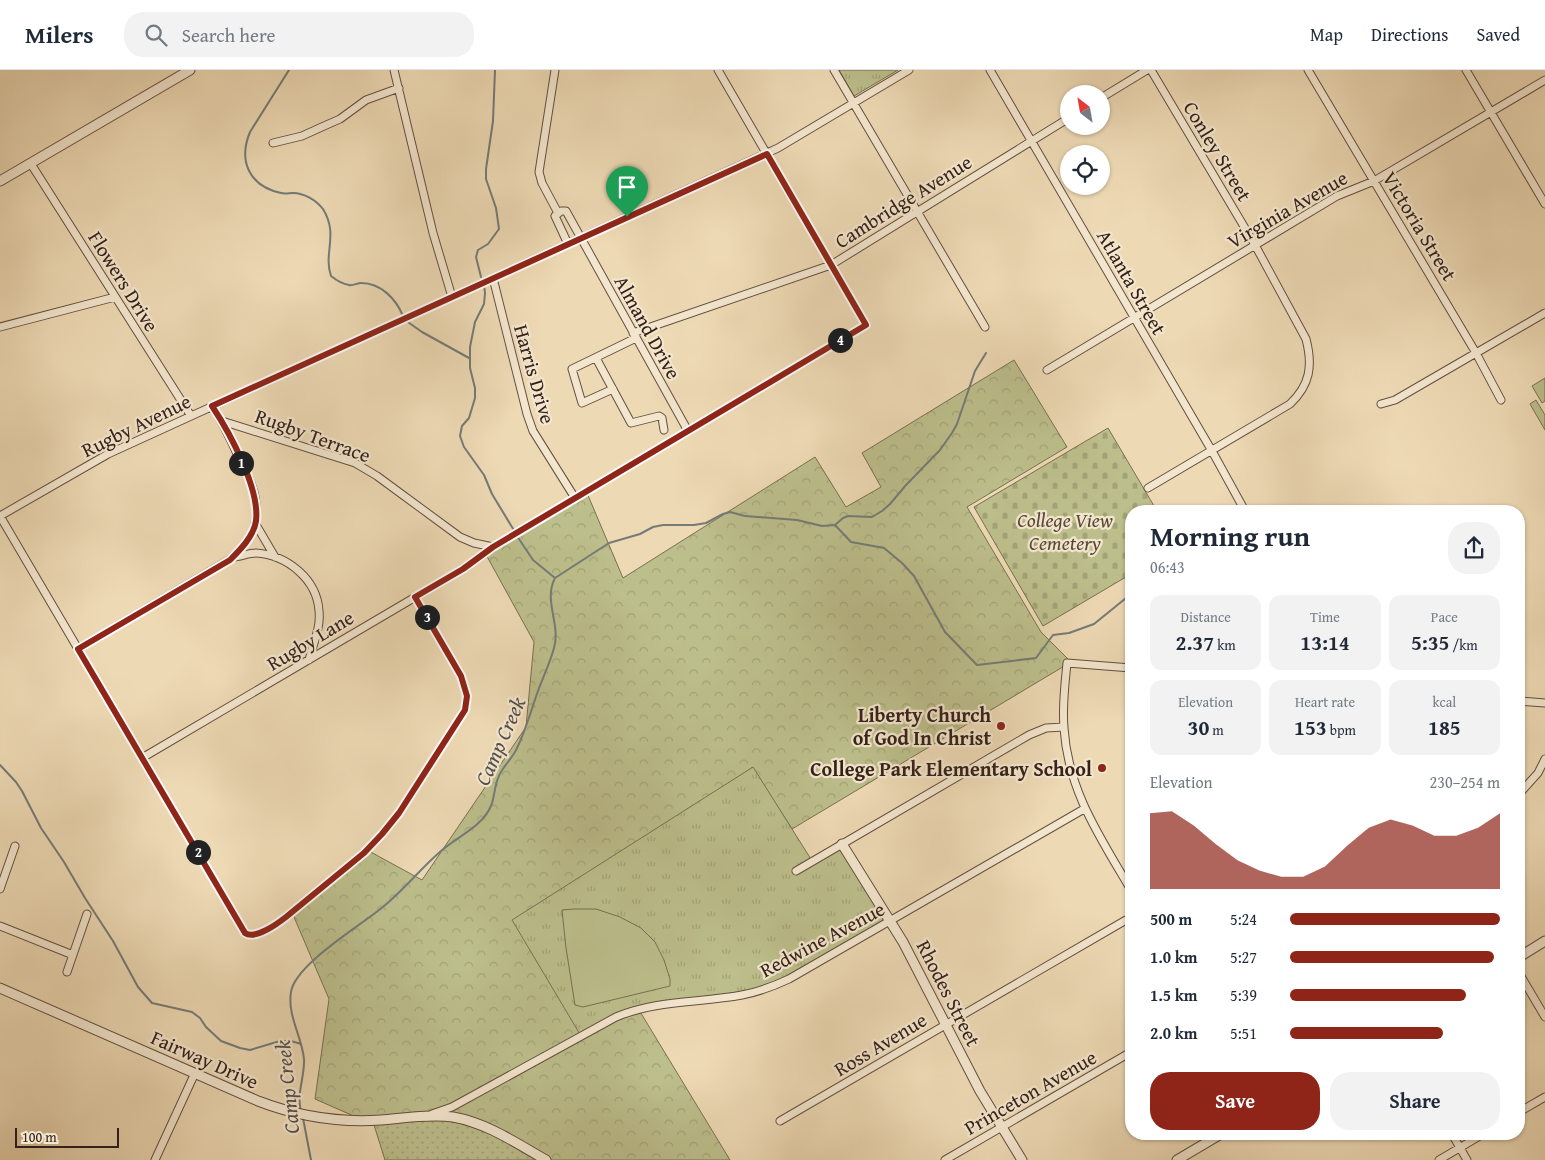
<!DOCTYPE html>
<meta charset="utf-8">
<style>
:root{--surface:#fff;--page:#f2f2f3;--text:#1f2937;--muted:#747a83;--line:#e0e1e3;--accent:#8f2418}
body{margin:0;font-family:"Gentium Book Plus",serif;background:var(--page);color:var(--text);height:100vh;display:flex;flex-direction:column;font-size:19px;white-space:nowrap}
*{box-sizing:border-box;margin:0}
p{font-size:16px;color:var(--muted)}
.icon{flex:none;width:28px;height:28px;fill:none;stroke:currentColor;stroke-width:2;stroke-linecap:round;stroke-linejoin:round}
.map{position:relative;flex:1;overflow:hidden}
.drawer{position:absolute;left:1125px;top:435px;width:400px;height:635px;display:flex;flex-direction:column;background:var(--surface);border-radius:20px;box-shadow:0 1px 4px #0004}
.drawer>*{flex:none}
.needle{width:32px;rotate:329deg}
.fabs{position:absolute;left:1060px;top:15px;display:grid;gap:10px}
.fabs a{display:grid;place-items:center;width:50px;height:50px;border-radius:50%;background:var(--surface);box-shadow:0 1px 4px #0004;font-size:25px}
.scale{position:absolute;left:15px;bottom:12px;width:104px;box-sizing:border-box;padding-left:5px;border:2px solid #352119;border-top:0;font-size:14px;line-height:18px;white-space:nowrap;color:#352119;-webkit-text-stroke:4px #f3e6ce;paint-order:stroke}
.pin{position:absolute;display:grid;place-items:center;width:42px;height:42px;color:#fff;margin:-51px -21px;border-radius:50% 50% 50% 0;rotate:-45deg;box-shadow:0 0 5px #0007}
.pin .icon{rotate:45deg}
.km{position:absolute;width:25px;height:25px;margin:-12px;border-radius:50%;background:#222;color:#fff;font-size:14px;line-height:25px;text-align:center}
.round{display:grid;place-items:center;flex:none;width:52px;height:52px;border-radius:20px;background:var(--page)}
.overview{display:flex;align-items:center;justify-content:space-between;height:85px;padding:0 25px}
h1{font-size:28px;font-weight:700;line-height:38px}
.stats{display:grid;grid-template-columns:repeat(3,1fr);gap:8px;height:85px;padding:5px 25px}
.stats div{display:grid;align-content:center;border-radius:12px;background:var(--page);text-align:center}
.stats b{font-size:21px;font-weight:700}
.stats small{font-size:14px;font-weight:400}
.stats p{font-size:14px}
.chart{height:140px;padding:10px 25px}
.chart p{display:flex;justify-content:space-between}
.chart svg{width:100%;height:90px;margin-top:5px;fill:var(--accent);opacity:.7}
.cta{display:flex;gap:10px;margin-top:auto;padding:10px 25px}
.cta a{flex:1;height:58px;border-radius:20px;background:var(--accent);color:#fff;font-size:20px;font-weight:700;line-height:58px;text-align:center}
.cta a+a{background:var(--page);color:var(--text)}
ul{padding:0 25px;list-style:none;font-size:16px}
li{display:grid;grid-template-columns:80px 60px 1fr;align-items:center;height:38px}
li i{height:12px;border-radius:6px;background:var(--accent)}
header{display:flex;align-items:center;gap:30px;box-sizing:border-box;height:70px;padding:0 25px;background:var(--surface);border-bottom:1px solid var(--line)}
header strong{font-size:24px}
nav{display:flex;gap:28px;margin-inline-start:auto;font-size:18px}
.search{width:350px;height:45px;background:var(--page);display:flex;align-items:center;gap:12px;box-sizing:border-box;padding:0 18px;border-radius:20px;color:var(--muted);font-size:19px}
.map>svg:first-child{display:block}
</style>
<header>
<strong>Milers</strong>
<div class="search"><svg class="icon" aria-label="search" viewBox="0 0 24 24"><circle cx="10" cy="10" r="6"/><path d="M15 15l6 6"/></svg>Search here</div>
<nav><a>Map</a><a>Directions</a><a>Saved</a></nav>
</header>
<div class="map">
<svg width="1545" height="1090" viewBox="0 0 1545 1090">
<defs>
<pattern id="grass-dots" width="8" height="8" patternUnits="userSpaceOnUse" patternTransform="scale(1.25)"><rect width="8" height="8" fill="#bcbe8b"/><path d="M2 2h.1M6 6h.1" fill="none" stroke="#a2a377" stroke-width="1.8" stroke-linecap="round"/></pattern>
<pattern id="forest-crowns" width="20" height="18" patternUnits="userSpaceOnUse" patternTransform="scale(1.25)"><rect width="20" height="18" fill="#bcbe8b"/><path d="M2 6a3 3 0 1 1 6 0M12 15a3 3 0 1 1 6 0" fill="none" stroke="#a2a377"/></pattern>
<pattern id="cemetery-stones" width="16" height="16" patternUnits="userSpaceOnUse" patternTransform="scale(1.25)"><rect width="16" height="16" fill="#bcbe8b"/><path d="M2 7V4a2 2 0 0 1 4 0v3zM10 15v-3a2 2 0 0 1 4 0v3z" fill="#a2a377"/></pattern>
<pattern id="park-tufts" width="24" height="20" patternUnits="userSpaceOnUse" patternTransform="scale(1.25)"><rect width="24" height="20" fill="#bcbe8b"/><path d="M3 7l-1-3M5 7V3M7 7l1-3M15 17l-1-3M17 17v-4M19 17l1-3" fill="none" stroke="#a2a377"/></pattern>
</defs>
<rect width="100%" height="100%" fill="#edd9b4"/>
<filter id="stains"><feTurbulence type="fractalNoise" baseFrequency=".004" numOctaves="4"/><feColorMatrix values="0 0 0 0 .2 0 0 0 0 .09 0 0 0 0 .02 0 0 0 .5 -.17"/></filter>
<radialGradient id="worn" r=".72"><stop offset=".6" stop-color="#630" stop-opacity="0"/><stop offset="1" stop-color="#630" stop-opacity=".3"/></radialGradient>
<path fill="url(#grass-dots)" stroke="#787052" d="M415,1042L495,1056L548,1090H385L374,1055L396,1050Z"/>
<path fill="url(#forest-crowns)" stroke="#787052" d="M1014,290L1067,377L967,437L1041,562L1071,592L792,759L752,697L639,940L730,1090H548L495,1056L415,1042L396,1050L374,1055L315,1029L329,929L291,840L367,780L422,810L526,657L534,572L484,481L587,423L623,508L815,387L846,437L881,417L862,383Z"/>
<path fill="url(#cemetery-stones)" stroke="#787052" d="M1108,358L1157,441H1131V504L1043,556L974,437Z"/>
<path fill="url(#park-tufts)" stroke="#787052" d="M839,0H898L854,26Z
M753,697L814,794L843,777L889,853L788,907L747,921L639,940L581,966L512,850Z"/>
<path fill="#bcbe8b" stroke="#787052" d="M1545,308V331L1542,333L1532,316Z
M1536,330L1545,345V360L1530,334Z
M574,839H596L620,847L641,858L655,872L664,890L670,909V916L583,937L575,935L566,878L562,840Z"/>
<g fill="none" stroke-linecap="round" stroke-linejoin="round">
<path stroke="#747b78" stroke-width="2" d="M289,0L250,62C238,91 249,116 281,123C285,124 289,123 293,123C304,123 316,130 323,139C339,165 323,183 331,206C336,210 343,214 349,215C353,216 357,213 361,213C381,213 396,229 403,246
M481,207L476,187L478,180L488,174L499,159L496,138L486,109V99L493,51L495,0
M484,214L485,223L484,234L475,252L470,277V298L475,318V328L469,348L462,356L460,366L464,377L484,405L492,424L515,462
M405,250L422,262L469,288
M835,455L851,472L884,478L902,493L914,506L945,562L977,595L1036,588L1053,565L1069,563L1094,554L1131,524
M517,466L533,490L555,508
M555,508L609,473L640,464L653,457L663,455H694L706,453L723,444L730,442L745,446L797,450L822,456L835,455L843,448L848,446L872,447L882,441L890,434L906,415L940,380L952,363L957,354L975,301L986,283
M0,695L16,712L22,721L41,758L64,792L85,828L113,871L138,917L152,933L192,942L200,948L206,957L221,971L240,978L250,980L280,971H291L301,974
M301,1041C296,1025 305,1006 304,989C302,967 287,945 291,922C295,894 362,855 384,836C405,819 421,798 441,781C458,766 482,757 491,736C495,726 494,716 499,706C503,696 513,688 517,678C526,660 531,640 538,621C543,607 550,593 554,578C561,554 543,531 555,508
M303,1048L311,1090"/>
<g stroke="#634f40" stroke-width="9">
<path id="minor" d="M394,0L433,163L452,227
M555,0L539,102L542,113L558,143
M834,0L985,257
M990,0L1212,381L1245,441
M1308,0L1476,283L1501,330
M1466,0L1545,134
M1101,28L1147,0
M273,73L302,66L324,56L340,49L366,30L399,18
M31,94L191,346
M568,174L555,146L561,141H566L688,361
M493,208L527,344L533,361L575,428
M0,257L115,227
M633,263L831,195L1069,48
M596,288L631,353L659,346L662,348L664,360
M1047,300L1337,126L1374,111L1545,10
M613,319L582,333L572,299L636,268
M1381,334L1395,330L1545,243
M222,351L355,393L377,406L460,467L474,473L493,477
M1148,418L1290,334C1310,315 1313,296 1306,269L1255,175L1151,0
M0,446L108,384L778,78L909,0
M0,446L245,863C255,870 277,854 286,847L364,783L382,764L399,743L465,640L467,626L461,606L415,527
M255,453L275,487
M233,487C240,487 248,483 256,483C287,485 317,509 319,541C321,557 313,574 309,590
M78,579L229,490C240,480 254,466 256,451C257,440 256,427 252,416C249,407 244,397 239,388C231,370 223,353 212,336
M1131,598L1067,593C1065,614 1062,636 1064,658C1068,721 1100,767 1131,820
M1519,631L1545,633
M142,688L463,499L493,477L866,255L718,0
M1519,724L1538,703L1545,689
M796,801L1029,665L1046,658L1064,657
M0,819L15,776
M0,856L73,885
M67,902L87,844
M1519,903L1545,947
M1519,1042L1545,1027
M432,1044L452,1037L616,947C656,930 699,933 742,925C758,922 774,916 789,909L1084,739
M780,1051L1126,850
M1452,1064L1467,1090
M155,1090L195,1003
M945,1090L1131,982
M1439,1090L1483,1064"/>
</g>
<g stroke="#634f40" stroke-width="11">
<path id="tertiary" d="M0,111L190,0
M842,774L903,872L980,1021L1022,1090
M1519,887L1545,871
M0,918L258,1031C297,1046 338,1053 381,1050C405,1048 429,1044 453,1047C487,1053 516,1073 546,1090
M1177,1090L1221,1064"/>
</g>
<use href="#minor" stroke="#f3e6ce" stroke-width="7"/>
<use href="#tertiary" stroke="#f3e6ce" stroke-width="9"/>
</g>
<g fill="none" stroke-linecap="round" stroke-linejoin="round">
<g stroke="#fff" stroke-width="10">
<path id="route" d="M767,84L866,255L493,477L463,499L415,527L461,606L467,626L465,640L399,743L382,764L364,783L286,847C277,854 255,870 245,863L78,579L230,490C240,480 254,466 256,451C260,419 230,363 212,336Z"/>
</g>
<use href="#route" stroke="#8f2418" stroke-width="6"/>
</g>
<g fill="#8f2418" stroke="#f3e6ce" stroke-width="2">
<circle cx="1001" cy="656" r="5"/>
<circle cx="1102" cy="698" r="5"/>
</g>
<g text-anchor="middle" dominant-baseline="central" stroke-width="4.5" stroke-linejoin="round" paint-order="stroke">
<g font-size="20" fill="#352119" stroke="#f3e6ce">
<text transform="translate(1218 81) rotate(59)">Conley Street</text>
<text transform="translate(903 131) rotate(-32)">Cambridge Avenue</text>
<text transform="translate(1287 139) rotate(-30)">Virginia Avenue</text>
<text transform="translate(1420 156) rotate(59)">Victoria Street</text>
<text transform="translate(124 211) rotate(58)">Flowers Drive</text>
<text transform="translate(1132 212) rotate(60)">Atlanta Street</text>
<text transform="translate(648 257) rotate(61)">Almand Drive</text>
<text transform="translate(535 304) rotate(74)">Harris Drive</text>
<text transform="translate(136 355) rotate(-26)">Rugby Avenue</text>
<text transform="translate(313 365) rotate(20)">Rugby Terrace</text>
<text transform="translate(310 570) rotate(-31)">Rugby Lane</text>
<text transform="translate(822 869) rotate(-28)">Redwine Avenue</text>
<text transform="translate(949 923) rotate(63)">Rhodes Street</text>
<text transform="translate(880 974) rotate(-31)">Ross Avenue</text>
<text transform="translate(205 989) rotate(24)">Fairway Drive</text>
<text transform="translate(1030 1022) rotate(-30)">Princeton Avenue</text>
</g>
<g font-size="20" font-style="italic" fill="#574836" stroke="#f3e6ce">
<text x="1065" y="449">College View<tspan x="1065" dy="23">Cemetery</tspan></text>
</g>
<g font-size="20" font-weight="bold" fill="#352119" stroke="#f3e6ce" text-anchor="end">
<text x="991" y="644">Liberty Church<tspan x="991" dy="23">of God In Christ</tspan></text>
<text x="1092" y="698">College Park Elementary School</text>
</g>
<g font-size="21" font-style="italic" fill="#544e49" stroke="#f3e6ce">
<text transform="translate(500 671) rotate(-66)">Camp Creek</text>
<text transform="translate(287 1017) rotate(-96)">Camp Creek</text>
</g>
</g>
<rect width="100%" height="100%" filter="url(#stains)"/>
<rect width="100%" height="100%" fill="url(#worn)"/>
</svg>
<div class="fabs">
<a><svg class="needle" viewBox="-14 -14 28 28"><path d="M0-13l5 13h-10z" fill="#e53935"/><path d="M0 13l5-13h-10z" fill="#747a83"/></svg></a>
<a><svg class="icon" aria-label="locate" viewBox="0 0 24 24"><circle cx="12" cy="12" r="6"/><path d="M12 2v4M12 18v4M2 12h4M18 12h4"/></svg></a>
</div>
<div class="scale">100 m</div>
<div class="pin" style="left:627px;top:147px;background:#1e9e55"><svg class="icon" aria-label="arrive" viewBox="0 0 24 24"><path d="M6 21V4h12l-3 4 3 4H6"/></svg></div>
<b class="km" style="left:241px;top:393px">1</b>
<b class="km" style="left:198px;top:782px">2</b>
<b class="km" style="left:427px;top:547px">3</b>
<b class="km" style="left:840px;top:270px">4</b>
<section class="drawer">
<div class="overview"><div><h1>Morning run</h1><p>06:43</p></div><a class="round"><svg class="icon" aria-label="share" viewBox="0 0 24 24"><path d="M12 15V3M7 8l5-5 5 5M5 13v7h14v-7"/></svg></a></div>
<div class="stats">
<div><p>Distance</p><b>2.37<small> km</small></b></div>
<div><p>Time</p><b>13:14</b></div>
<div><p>Pace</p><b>5:35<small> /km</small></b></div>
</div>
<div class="stats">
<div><p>Elevation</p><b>30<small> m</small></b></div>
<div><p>Heart rate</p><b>153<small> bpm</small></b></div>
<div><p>kcal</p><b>185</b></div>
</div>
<div class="chart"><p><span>Elevation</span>230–254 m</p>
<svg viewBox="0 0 160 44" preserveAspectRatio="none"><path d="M0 44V7L10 6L20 13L30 22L40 30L50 35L60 38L70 38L80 33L90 23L100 14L110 10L120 13L130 18L140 18L150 14L160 7V44z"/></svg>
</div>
<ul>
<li><b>500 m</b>5:24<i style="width:100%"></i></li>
<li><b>1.0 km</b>5:27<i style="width:97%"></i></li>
<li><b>1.5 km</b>5:39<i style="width:84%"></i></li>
<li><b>2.0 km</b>5:51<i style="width:73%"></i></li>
</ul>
<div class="cta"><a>Save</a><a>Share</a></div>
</section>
</div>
